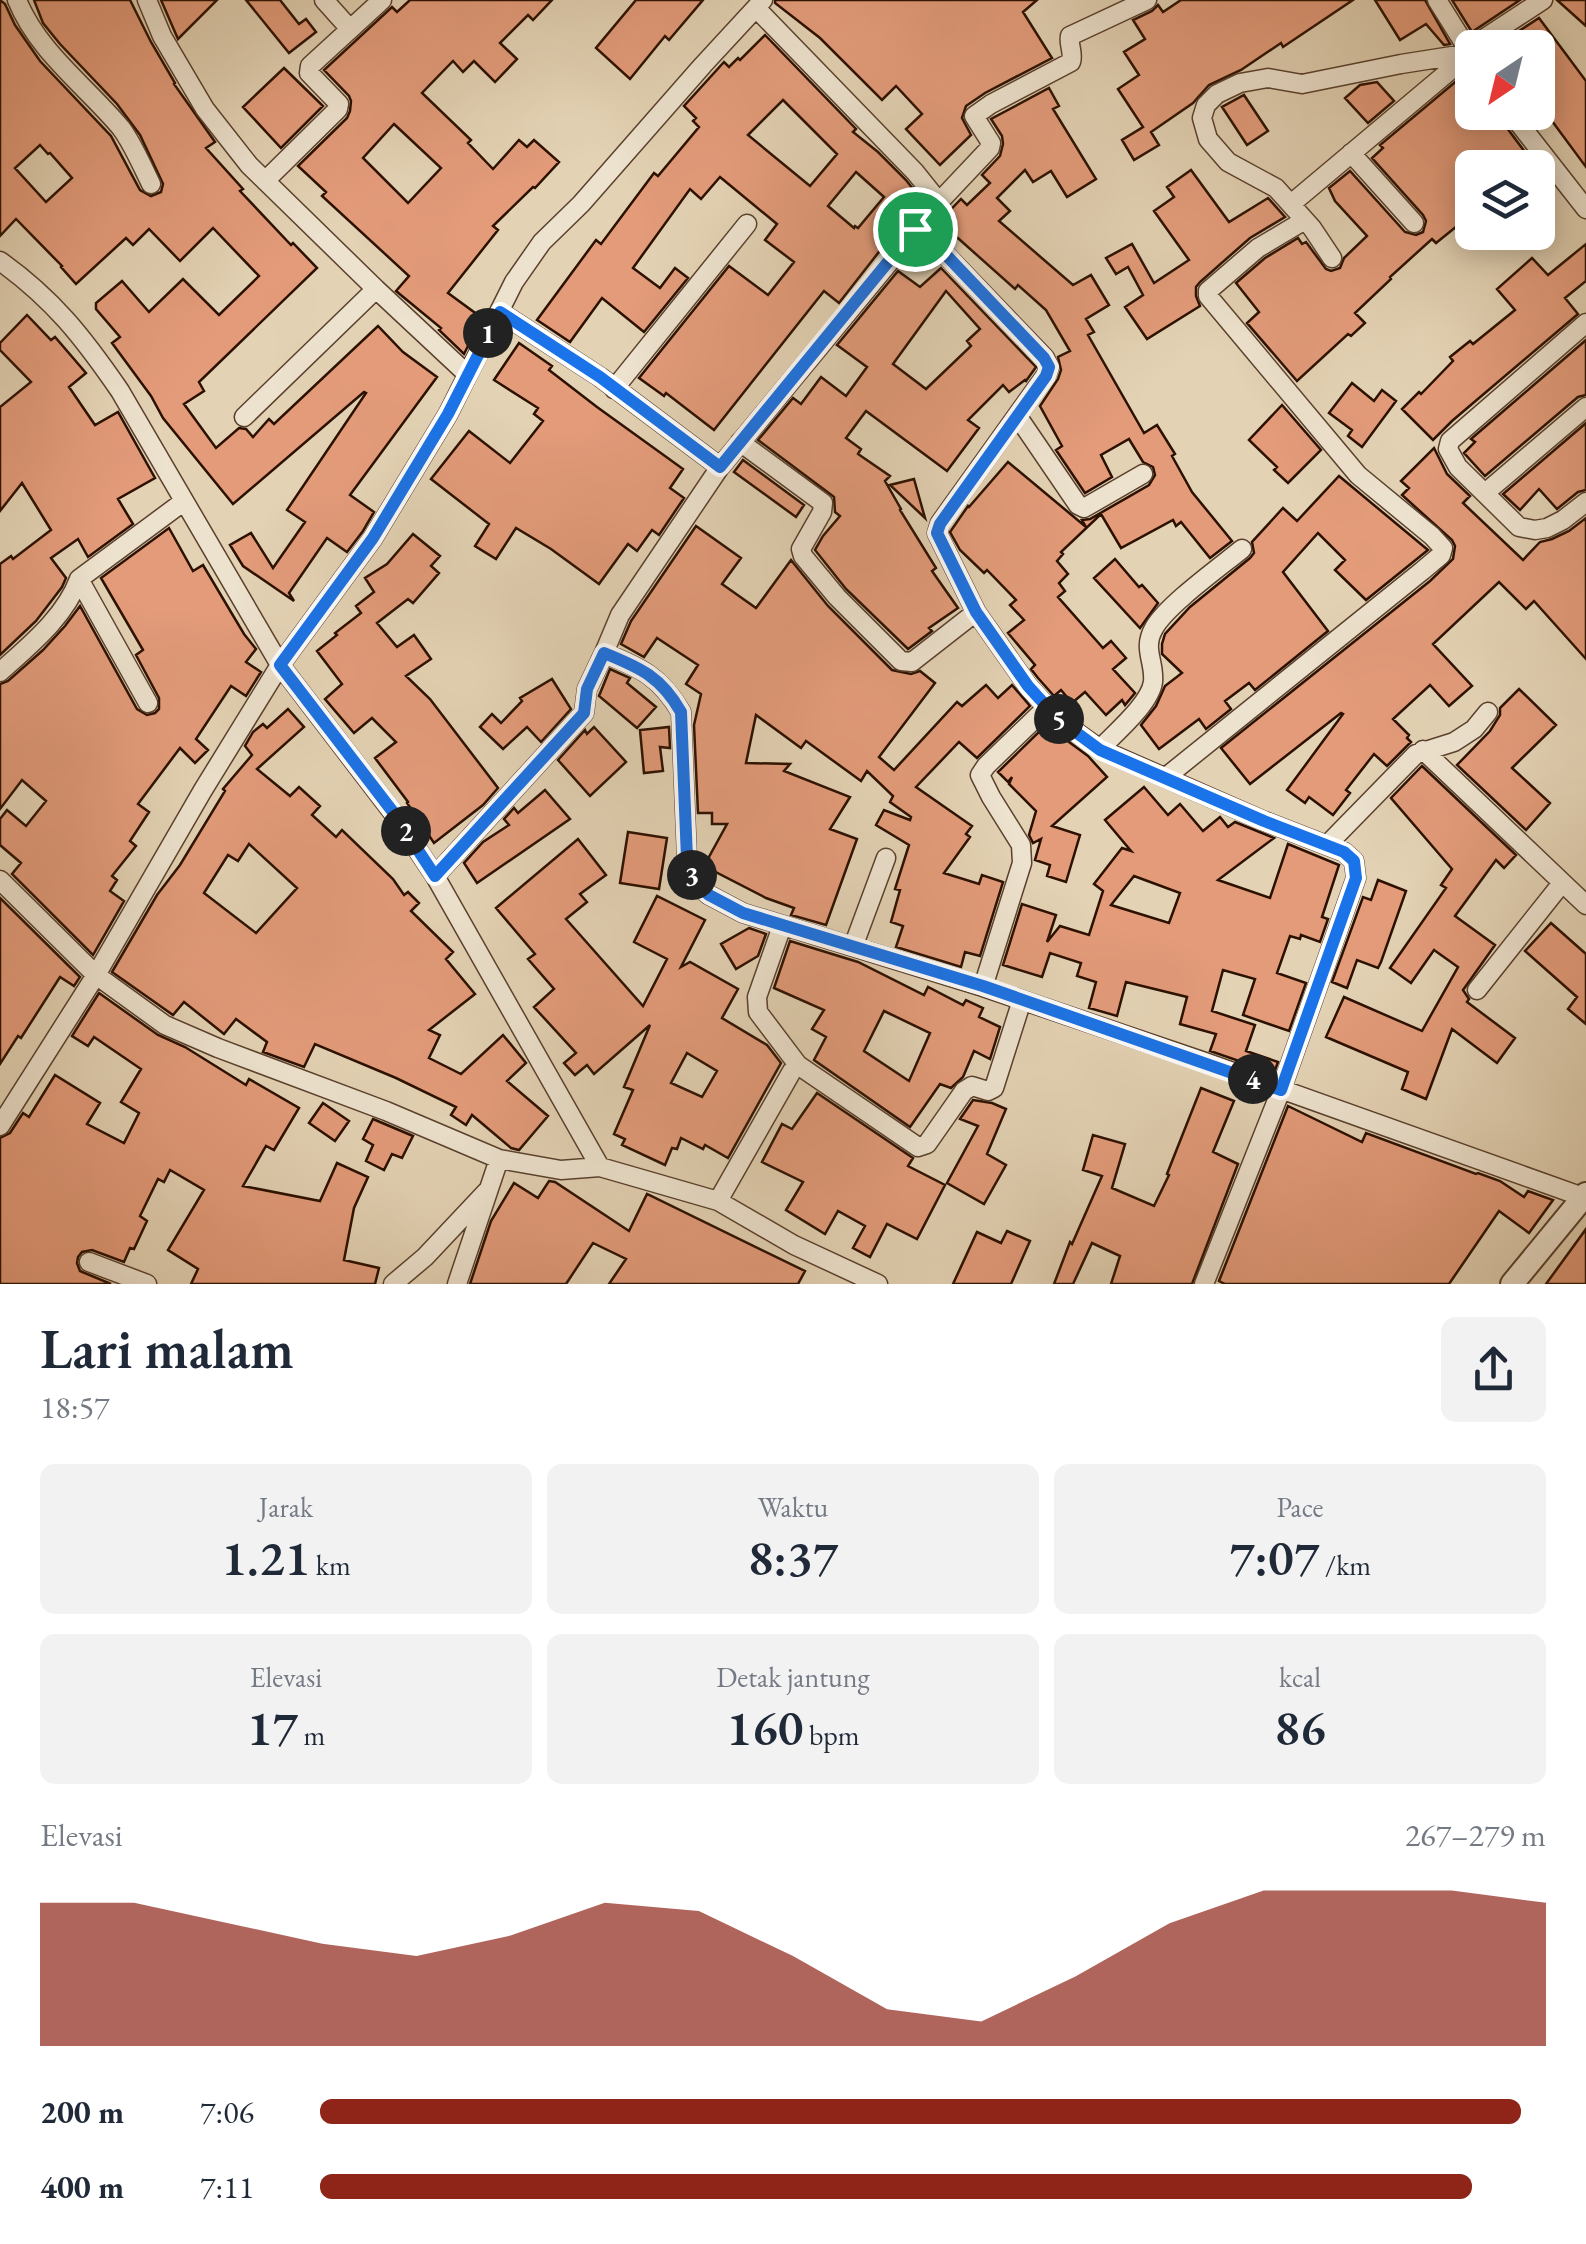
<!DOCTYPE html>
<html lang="id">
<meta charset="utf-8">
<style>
:root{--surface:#fff;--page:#f2f2f3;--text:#1f2937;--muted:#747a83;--accent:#8f2418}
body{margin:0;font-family:"EB Garamond",serif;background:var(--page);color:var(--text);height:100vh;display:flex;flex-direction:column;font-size:38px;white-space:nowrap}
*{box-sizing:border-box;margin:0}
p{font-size:32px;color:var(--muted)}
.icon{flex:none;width:55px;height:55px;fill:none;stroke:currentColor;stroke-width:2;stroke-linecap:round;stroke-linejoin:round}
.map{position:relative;height:1284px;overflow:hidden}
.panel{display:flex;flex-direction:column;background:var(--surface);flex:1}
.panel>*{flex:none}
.needle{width:65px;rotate:215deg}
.buttons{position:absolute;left:1455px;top:30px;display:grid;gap:20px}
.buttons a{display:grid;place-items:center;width:100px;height:100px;border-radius:15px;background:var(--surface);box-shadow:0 5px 25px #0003;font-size:50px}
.pin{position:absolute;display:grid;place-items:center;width:85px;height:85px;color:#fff;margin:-42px;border:5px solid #fff;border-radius:50%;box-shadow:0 2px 10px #0007}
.km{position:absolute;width:50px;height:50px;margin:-25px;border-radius:50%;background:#222;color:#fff;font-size:28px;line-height:50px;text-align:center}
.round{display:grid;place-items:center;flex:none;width:105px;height:105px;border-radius:15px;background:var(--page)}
.overview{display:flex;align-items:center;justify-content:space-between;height:170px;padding:0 40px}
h1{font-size:55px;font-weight:600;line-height:75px}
.stats{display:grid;grid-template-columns:repeat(3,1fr);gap:15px;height:170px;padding:10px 40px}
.stats div{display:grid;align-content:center;border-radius:15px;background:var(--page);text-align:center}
.stats b{font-size:50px;font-weight:600}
.stats small{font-size:28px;font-weight:400}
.stats p{font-size:28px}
.chart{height:280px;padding:20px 40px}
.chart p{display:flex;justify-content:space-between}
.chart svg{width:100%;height:180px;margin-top:10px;fill:var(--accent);opacity:.7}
ul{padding:0 40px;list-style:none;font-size:32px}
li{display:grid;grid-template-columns:160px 120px 1fr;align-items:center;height:75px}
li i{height:25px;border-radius:12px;background:var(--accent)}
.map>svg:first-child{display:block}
</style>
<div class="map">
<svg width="1586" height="1284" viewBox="0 0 1586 1284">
<rect width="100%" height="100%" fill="#e3d2b4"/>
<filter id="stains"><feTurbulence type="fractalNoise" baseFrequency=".002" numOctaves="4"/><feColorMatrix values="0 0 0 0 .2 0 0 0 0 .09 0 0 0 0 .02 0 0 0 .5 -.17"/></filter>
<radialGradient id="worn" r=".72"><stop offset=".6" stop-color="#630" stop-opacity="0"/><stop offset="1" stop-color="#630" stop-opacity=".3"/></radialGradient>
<path fill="#e39b7a" stroke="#2c1000" stroke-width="2.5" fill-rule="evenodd" d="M0,0L5,4L15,25L40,61L111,136L140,190L151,196L161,192L163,184L140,135L117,104L60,44L43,23L34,0H130L151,42L175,83L174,84L215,142L206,148L243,189L240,191L291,245L293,243L317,268L199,382L204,391L184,404L216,448L239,428L246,429L253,437L269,419L274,424L378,326L403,352L437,377L350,495L374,512L363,531L347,552L327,538L289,593L294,601L243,566L230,545L251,533L273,568L305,522L287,510L366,393L364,392L233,504L163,418L151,396L112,343L120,337L96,309V303L122,281L149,312L183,279L219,315L259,276L213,228L180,261L149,229L133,245L126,238L76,284L61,267L62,266L16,219L0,236ZM40,145L48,154L50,153L72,178L46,202L15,168Z
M161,0H217L178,39Z
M246,0H280L299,24L306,19L316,32L289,53Z
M410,0H552L533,20L528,15L500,43L517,59L495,82L474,61L463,72L453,61L422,93L471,140L468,143L493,169L519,140L527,147L534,140L559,162L535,188L533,187L493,226L498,230L448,293L482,318L464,354L439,330L441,328L396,291L409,276L322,196L326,192L298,166L347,118L350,111L351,101L349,96L324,70L392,7L397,12ZM394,124L441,168L408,203L363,158Z
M636,0H703L669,40L665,36L630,79L596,48Z
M775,0H1037L1023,12L1052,58L985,93L966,106L962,118L971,135L940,165L906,129L922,114L896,86L882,100L820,38L775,3Z
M1181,0H1353L1283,47L1281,43L1241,70L1209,85L1193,103L1151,132L1159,145L1134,160L1122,140L1143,127L1118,89L1139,75L1124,52L1145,39L1133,20L1152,11L1158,5L1163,12Z
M1375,0H1425L1450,44L1444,45L1426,24L1400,40Z
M1452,0H1520L1472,32Z
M1557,0H1586V26Z
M1539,18L1586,81V167L1538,102V48H1493Z
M765,35L856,129L853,132L878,152L906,180L923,202L882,248L839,303L824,291L714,430L666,393L664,396L639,378L729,266L768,295L794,262L765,240L777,224L720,177L701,199L690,189L633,268L660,288L675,268L688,278L644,332L602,298L570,342L537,320L596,240L601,244L654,173L658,176L699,127L693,121L696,118L684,106L724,62L729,67L738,58L740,60ZM783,100L837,154L810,186L748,135ZM856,172L884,197L858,228L855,226L854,228L828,206Z
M284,68L323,106L281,148L243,107Z
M1472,68V112H1488L1494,119L1498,116L1528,156L1515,168H1472V214L1436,243L1432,239L1390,277L1391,279L1355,313L1365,323L1351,336L1348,334L1297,381L1247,323L1259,312L1236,283L1265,258L1298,238L1302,244L1306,242L1326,269L1331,271L1340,268L1344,258L1367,236L1335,201L1329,188L1350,171L1405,232L1416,235L1423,232L1426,221L1423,215L1372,158L1383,148L1380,145Z
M1377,82L1394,101L1368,123L1345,98L1360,85Z
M1049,88L1059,106L1053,109L1096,179L1067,197L1051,171L1033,182L1025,170L997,198L1010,211L999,221L1073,285L1091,275L1109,305L1086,319L1094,332L1088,335L1144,433L1157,425L1175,454L1172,456L1192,492L1232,541L1210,558L1181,522L1176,526L1173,520L1121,548L1101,514L1061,552L1063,554L1057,561L1068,574L1059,583L1065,591L1058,597L1103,648L1111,641L1126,658L1113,669L1135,693L1125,705L1122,700L1106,715L1085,692L1072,703L1061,690L1054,696L1038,678L1031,669L1035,665L1008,633L1024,620L1010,605L1016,600L987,570L984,573L960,550L950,532L968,506L969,507L1008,462L1086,527L1082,520L1090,519L1149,485L1155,475L1153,467L1143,462L1129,439L1101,455L1112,477L1085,493L1056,450L1062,446L1040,406L1058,379L1061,370L1058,357L1070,351L1046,310L1018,285L1015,289L941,223L937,227L936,225L961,199L967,205L990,183L982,175L1000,156L1003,144L1002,136L991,119Z
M1244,95L1268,131L1247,145L1222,107Z
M1191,170L1229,222L1268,198L1285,217L1250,238L1200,282L1196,287V296L1200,306L1147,339L1125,307L1143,295L1128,267L1116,274L1106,258L1132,244L1154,283L1189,260L1154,211L1174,197L1167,187Z
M1586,244V281L1565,298L1578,314L1452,421L1433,440L1402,409L1419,392L1421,394L1453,361L1450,357L1470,341L1473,344L1515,310L1497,289L1532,258L1548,275Z
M941,268L1036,367L1026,381L1025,380L1009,392L1003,385L968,420L979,428L947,471L866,411L846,438L861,449L858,454L890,476L885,481L901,509L900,510L936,568L932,571L958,608L929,628L932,631L908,649L846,589L815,550L823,536L840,516L835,512L834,497L758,440L793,398L801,404L821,377L846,396L867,367L837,345L898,271L920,287ZM946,291L980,329L967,341L971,346L926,389L893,364Z
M27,315L51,340L55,337L86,373L69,387L95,425L118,412L155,478L118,499L133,524L88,557L78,539L51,558L66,578L62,587L36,621L0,655V564L11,556L13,559L51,530L22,483L0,511V407L31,382L0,350V343Z
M1586,340V395L1578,397L1485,476L1464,453L1475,442L1471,439Z
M519,343L552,366L549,370L597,407L683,469L670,488L684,498L659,535L652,530L637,551L628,544L599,584L551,549L516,528L496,559L475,546L489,524L431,479L469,431L510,463L543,421L534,414L538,408L494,380Z
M1352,383L1374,401L1382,390L1396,401L1362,447L1348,436L1352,430L1329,413Z
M1282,405L1321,450L1288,483L1274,470L1277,467L1249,440Z
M1586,423V490L1578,492L1557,509L1539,489L1520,510L1503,494Z
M1434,448L1447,474L1470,496L1463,503L1523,560L1540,542L1552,539L1569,531L1586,518V659L1534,601L1526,609L1499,582L1433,644L1472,686L1449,706L1430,685L1393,719L1409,735L1407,738L1411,742L1387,766L1374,754L1346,790L1350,793L1333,815L1309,797L1305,803L1287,790L1343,714L1341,713L1250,784L1221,748L1430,581L1453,559L1455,546L1452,540L1402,495L1409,488L1401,481Z
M743,460L804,505L796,517L734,472Z
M1339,476L1428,550L1366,600L1335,570L1345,560L1318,533L1283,572L1328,631L1255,690L1249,683L1225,701L1231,709L1206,729L1199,719L1159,749L1141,725L1156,706L1165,686L1182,673L1162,654V644L1165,634L1190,607L1250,558L1254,553L1252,542L1283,508L1297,521Z
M914,479L925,518L890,485Z
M696,526L741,558L722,584L756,608L791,560L828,606L892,670L911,674L920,671L935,683L879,757L894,770L957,702L962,706L986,685L998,698L1012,685L1030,706L977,758L959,742L916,787L972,826L966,834L970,837L944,873L979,884L982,875L1003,882L980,956L965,952L961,967L896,947L903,926L891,922L900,890L895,889L909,845L876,825L884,810L910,820L911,817L890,802L893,796L867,771L861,781L806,741L801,748L756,715L746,763L790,764L784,771L850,797L830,829L857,839L826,925L791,915L794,908L766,898L704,866L727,824H712V813H698L694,725L701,694L686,684L698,665L657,638L644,657L621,644L631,621Z
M169,528L193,571L203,565L244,634L256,649L246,662L261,672L246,696L231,686L196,739L208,750L195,763L180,748L138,804L149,812L130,841L136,846L112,876L117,880L110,891L124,901L93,955L12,874L21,863L0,845V819L7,810L26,826L46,801L22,780L0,809V684L8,681L43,650L65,626L80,606L137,709L147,715L155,713L159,709V698L136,655L143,650L101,578Z
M413,534L440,556L431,566L439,573L413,603L408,599L377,623L397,647L414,635L431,659L406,676L430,699L498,788L483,805L434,843L407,803L408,802L375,758L396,742L372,718L354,733L325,699L342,684L317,651L337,635L335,633L361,613L356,606L374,592L365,578L387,564Z
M1115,559L1139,587L1142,585L1158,603L1140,628L1094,578Z
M610,669L630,678L627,683L656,707L637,728L599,696Z
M552,679L571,709L541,742L527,727L503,749L480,727L492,714L501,723L522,701L520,698Z
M1519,689L1556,725L1512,768L1550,803L1526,830L1457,765L1490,731L1500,715V708Z
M288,709L304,727L257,769L290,796L299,787L320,806L312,815L336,837L342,830L393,879L404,895L408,892L419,903L411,911L453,952L446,959L475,994L429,1030L440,1035L429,1058L461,1074L503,1035L526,1063L507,1081L548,1116L519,1150L511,1148L472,1115L466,1125L451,1115L456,1107L396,1078L315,1044L304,1067L263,1052L267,1042L236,1019L224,1034L184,1002L173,1015L112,972L157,895L180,865L225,791L223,789L252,755L245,746L253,732L263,724L267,728ZM249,844L297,888L256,933L204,893L228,855L238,861Z
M1046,725L1088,756L1107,777L1052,826L1080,835L1066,882L1047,876L1050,865L1035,860L1041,839L1033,843L1029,835L1036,811L1009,784L1012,777L1008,782L998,772Z
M594,727L626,762L590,796L558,760L585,730L587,734Z
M669,727L670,748L660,747L663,771L644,773L640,730Z
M1422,766L1516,855L1504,868L1496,860L1455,916L1495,945L1463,990L1469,999L1467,1002L1515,1038L1497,1063L1452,1029L1426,1099L1402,1089L1408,1072L1326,1037L1344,997L1422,1031L1458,967L1434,950L1411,983L1390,968L1446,888L1441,885L1452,869L1391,798Z
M1144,787L1168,815L1180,804L1203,831L1220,817L1228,827L1235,822L1274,838L1218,880L1270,898L1288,844L1339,865L1322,917L1328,919L1320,942L1301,935L1300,939L1290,936L1277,973L1306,983L1289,1031L1243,1015L1255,979L1223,970L1212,1011L1255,1025L1246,1051L1278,1062L1274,1073L1210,1051L1216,1034L1180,1024L1187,997L1126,982L1117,1016L1089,1008L1096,982L1077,976L1081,963L1050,953L1042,977L1003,965L1022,904L1056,915L1047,942L1060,926L1089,935L1103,891L1094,884L1122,848L1131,851L1105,820ZM1134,876L1180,893L1169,923L1111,905Z
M545,790L570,819L477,883L464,863L483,842L509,825L504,819L514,808L518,813Z
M628,832L667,838L659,889L620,883Z
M578,839L606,875L580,894L587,902L566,919L643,1006L667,959L634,942L657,896L705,920L681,967L690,962L738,989L722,1018L767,1045L781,1063L728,1158L705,1145L703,1149L681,1138L677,1149L672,1148L665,1165L622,1145L625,1139L614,1134L633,1090L624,1087L650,1025L594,1074L587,1065L575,1075L564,1063L576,1053L534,1007L554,989L528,959L535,954L496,908ZM687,1053L717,1071L702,1097L671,1083Z
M1378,880L1406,891L1381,962L1378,968L1357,960L1347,988L1332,982L1363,897L1371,900Z
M0,898L80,977L74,986L60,977L21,1038L18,1036L0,1064Z
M1551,923L1586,954V1024L1568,1009L1577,997L1525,951Z
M749,928L766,934L758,956L736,969L721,944Z
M790,941L858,962L924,995L928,987L963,1005L966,1000L983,1008L979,1017L1000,1027L990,1059L974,1051L963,1077L951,1088L940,1084L910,1127L814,1060L826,1037L812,1029L824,1010L774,988ZM884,1011L930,1033L909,1081L864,1051Z
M99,993L158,1035L185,1047L246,1085L249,1079L299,1108L274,1150L266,1146L243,1186L320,1201L337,1163L368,1177L354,1208L344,1260L379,1268L375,1284H191L198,1269L168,1250L204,1190L170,1170L164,1182L158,1179L140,1216L147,1221L134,1249L130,1248L124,1262L92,1250L82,1252L78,1257L77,1263L80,1271L111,1284H0V1138L10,1133L23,1113L29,1117L55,1075L100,1103L87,1124L124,1143L139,1113L121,1102L141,1069L94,1037L88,1046L72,1036Z
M1201,1088L1234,1101L1213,1152L1238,1164L1192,1284H1111L1120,1256L1092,1243L1073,1284H1054L1070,1242L1072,1244L1102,1176L1083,1170L1093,1135L1125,1144L1112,1188L1154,1206L1169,1175L1167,1174Z
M817,1093L913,1158L908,1166L945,1185L917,1239L887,1224L870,1257L853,1248L865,1226L838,1211L825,1234L786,1210L803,1182L762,1162L782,1124L792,1129Z
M973,1100L992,1103L1006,1109L987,1154L1006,1165L984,1204L947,1183L978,1126L960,1119Z
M323,1103L349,1121L335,1141L309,1123Z
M1288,1106L1362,1142L1366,1133L1476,1174L1478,1173L1500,1181L1524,1197L1528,1191L1553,1200L1529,1233L1499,1211L1449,1284H1225L1219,1281Z
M373,1119L413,1136L402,1158L392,1154L384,1170L366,1161L373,1145L363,1139Z
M549,1181L555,1182L629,1231L647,1194L805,1271L798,1284H609L626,1259L593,1243L566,1284H470L491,1221L514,1183L538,1198Z
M1586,1229V1284H1546Z
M1007,1231L1030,1241L1011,1284H953L977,1232L1001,1243Z"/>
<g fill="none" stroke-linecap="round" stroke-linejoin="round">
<g stroke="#5a402d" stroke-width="21">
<path id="minor" d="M17,0C38,52 86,86 121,128C133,144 142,166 151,184
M147,0L162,36L205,109L249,165L376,289L467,374
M324,0L350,29
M1437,0L1472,56
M756,8L915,172L939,202L720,467L620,615L604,653C642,668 660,677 681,712L687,858L694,881L709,895L743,913L983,987L1202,1061L1583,1197
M1468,49L1543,0
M1510,112L1586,209
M1351,153L1414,223
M265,181L338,109L339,104L309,73L310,66L382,0
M939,202L990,148L991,143L974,116L991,104L1071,62C1074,52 1068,45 1070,36L1147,0
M1291,204L1466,57
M915,229L948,257L1045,358L1049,367L1046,375L940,523L937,533L976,612L1028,686L1058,719L1100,749L1264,821L1344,852L1354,861L1356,878L1281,1090L1204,1284
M1332,258L1312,228L1276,188L1228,162L1208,139L1202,118L1206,105L1217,94L1240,83L1268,78L1302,84L1401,64L1471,53
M0,261C53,299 83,337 120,391L280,665L393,813L435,876L600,1167
M500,312L600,377L720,467
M1586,323L1450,441L1448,449L1458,467L1519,527L1535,530L1547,528L1563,520L1586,502
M614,389L747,224
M244,417L376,289
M1018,417L1078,505L1084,508L1143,474
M740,442L823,503L822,512L801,549L803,556L837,597L901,661L912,662L976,612
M1485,493L1586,407
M79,579L148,703
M0,672C30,645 65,617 79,579L183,502
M1100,749C1115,733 1150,704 1153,682C1155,661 1142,649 1154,628C1167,605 1220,567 1242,549
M1423,750L1586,905
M1166,777L1422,571L1441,555L1443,548L1432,536L1358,475L1208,296V291L1258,248L1305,220
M1327,845L1416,754L1454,742L1474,729L1488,712
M435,876L584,713L587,689L604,653
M0,880L96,975L165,1025L218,1048L386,1111L499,1159L561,1170L600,1167L718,1201L794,1245L878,1284
M782,926L757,997L758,1012L798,1065
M853,947L886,858
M983,987L1022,863L1021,845L991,797L980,775L986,766L1047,707
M1477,990L1562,883
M0,1126L96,975L203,790L280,665L373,538L448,414L514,282L542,242L581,204L703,65L763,0
M718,1201L792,1071L798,1065L918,1147L927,1144L964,1091L972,1086L988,1091L994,1088L1022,1000
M89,1262L147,1284
M393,1284L425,1257L489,1189
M457,1284L499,1159"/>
</g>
<g stroke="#5a402d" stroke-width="26">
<path id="tertiary" d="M1512,1284L1586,1194"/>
</g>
<use href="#minor" stroke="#ede2ce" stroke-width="18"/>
<use href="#tertiary" stroke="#ede2ce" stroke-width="22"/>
</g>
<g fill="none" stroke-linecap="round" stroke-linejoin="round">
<g stroke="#fff" stroke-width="20">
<path id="route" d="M915,229L948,257L1044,358L1049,367L1046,376L940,524L937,533L976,612L1028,686L1058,719L1100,750L1264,821L1344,852L1354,861L1356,878L1281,1090L983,986L743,913L709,895L694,881L687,858L681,712C661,677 641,668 604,653L587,689L584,713L435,876L393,812L280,665L373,538L448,414L500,312L600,377L720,467Z"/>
</g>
<use href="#route" stroke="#1a73e8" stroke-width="12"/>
</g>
<rect width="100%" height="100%" filter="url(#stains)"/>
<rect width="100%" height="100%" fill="url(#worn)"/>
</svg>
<div class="buttons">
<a><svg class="needle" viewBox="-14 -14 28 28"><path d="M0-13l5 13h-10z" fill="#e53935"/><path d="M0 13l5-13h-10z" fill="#747a83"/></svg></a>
<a><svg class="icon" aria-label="layers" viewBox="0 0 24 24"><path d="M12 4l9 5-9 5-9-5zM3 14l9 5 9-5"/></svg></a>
</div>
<div class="pin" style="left:915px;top:229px;background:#1e9e55"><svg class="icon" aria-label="arrive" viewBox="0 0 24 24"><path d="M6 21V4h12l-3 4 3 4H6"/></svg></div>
<b class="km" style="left:488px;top:333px">1</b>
<b class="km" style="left:406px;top:831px">2</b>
<b class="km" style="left:692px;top:875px">3</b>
<b class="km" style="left:1253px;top:1079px">4</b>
<b class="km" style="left:1059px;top:719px">5</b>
</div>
<section class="panel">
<div class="overview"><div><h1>Lari malam</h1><p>18:57</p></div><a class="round"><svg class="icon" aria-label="share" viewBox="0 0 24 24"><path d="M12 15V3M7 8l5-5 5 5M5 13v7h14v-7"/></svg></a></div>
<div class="stats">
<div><p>Jarak</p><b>1.21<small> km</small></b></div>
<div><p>Waktu</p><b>8:37</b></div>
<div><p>Pace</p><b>7:07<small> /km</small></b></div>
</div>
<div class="stats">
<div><p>Elevasi</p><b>17<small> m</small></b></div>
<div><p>Detak jantung</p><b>160<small> bpm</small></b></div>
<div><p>kcal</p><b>86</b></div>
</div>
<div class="chart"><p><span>Elevasi</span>267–279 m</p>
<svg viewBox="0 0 160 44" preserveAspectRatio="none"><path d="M0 44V9L10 9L20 14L30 19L40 22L50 17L60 9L70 11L80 22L90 35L100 38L110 27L120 14L130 6L140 6L150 6L160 9V44z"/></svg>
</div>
<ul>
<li><b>200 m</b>7:06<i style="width:98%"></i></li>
<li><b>400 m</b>7:11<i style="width:94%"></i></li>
</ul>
</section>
